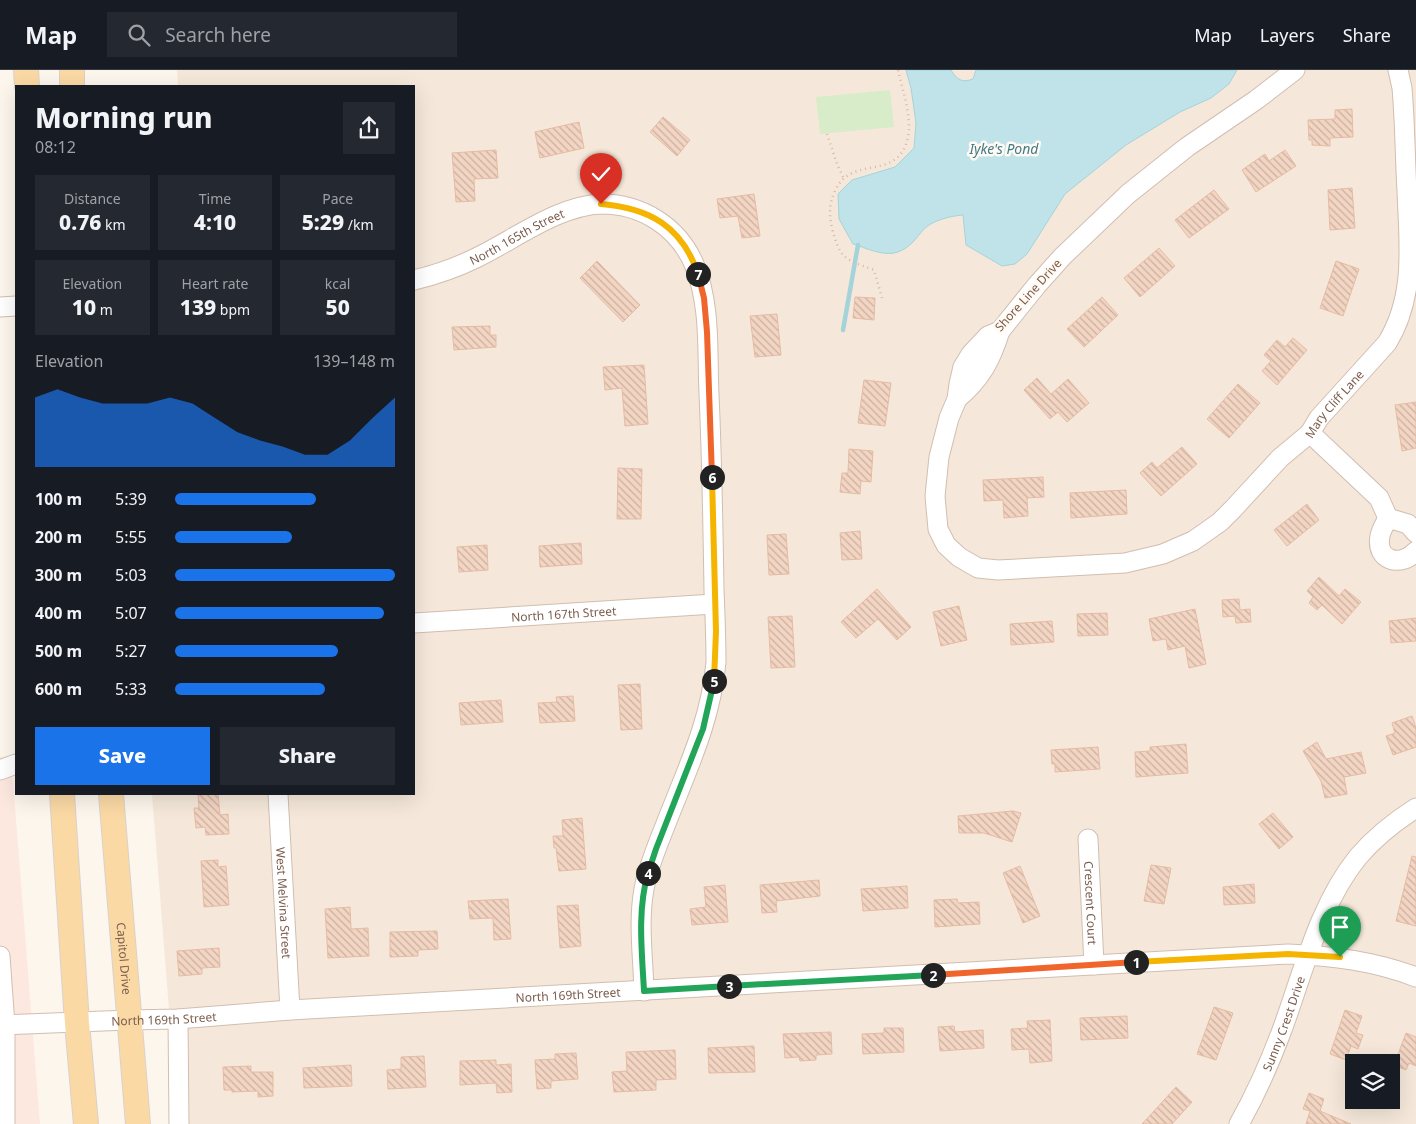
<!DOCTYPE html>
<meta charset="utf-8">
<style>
:root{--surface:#171b24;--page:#242831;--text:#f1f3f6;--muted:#9ea1a6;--line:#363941;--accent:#1a73e8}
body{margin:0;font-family:"Noto Sans",sans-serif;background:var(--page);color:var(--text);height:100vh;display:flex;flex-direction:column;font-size:19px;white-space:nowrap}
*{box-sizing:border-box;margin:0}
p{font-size:16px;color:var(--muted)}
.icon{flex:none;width:28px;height:28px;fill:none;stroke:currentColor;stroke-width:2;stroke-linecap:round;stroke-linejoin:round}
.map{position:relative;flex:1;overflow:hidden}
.drawer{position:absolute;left:15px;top:15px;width:400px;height:710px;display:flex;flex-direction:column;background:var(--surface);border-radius:0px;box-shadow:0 5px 20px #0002}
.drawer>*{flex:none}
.buttons{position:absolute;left:1345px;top:984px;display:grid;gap:10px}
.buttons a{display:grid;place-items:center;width:55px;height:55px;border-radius:0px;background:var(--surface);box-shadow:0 5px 20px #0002;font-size:25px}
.pin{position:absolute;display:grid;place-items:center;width:42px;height:42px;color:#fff;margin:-51px -21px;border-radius:50% 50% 50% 0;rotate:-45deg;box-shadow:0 0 5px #0007}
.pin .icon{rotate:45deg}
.km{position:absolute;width:25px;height:25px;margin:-12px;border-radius:50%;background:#222;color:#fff;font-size:14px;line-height:25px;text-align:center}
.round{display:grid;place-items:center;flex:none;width:52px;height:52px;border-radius:0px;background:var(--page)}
.summary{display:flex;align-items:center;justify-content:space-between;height:85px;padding:0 20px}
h1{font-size:28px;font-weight:800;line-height:38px}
.figures{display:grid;grid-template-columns:repeat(3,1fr);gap:8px;height:85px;padding:5px 20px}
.figures div{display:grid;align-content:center;border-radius:0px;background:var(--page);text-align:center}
.figures b{font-size:21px;font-weight:800}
.figures small{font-size:14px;font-weight:400}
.figures p{font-size:14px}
.chart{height:140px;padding:10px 20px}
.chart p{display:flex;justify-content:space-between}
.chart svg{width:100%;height:90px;margin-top:5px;fill:var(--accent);opacity:.7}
.button{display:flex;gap:10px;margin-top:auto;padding:10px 20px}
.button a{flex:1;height:58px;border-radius:0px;background:var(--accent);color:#fff;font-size:20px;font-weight:800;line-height:58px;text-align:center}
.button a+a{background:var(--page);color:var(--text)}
ul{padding:0 20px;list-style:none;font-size:16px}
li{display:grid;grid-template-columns:80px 60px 1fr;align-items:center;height:38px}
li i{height:12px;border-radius:6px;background:var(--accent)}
header{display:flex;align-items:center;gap:30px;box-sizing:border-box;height:70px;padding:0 25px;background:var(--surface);border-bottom:1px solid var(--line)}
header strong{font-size:24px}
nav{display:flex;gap:28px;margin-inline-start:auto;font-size:18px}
.search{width:350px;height:45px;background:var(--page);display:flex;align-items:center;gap:12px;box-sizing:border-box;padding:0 18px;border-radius:0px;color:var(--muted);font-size:19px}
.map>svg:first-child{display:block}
</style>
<header>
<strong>Map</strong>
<div class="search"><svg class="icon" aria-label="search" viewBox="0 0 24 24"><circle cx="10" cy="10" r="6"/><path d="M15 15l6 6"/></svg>Search here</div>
<nav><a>Map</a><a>Layers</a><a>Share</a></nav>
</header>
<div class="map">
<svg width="1416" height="1054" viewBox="0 0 1416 1054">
<defs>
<pattern id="building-back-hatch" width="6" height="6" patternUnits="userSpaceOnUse" patternTransform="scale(1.25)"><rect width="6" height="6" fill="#f3d5c3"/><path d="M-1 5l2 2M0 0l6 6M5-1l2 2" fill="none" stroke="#cab0a1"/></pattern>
</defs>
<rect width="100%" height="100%" fill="#fdf6ec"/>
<path fill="#f5e8da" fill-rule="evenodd" d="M177,0H1416V1054H188L169,940L152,724H414V16H178ZM1354,992H1391V1030H1354Z"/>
<path fill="#fde8e0" d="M11,686L40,1054H0V687Z"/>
<path fill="#d8ecc9" d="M890,20L894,57L820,64L816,27Z"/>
<path fill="#bfe3e8" stroke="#a5d3da" d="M906,0H951C957,10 962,13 973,9L976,0H1237L1229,14L1211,28L1180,42L1126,75L1065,124L1027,184L1015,194L1002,196L966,175L963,145C951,146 933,150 924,159C916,168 911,177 898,182C884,187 866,178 853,174L839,149L838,124L852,110L895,97L914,78L916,53L911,18Z"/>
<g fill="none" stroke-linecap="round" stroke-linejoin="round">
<path stroke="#a5d3da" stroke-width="4.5" d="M843,260L858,175"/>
</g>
<path fill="url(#building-back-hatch)" stroke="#e6bba3" d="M1352,39L1353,67L1330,68V76L1312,75V70H1309L1308,50L1335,49V40Z
M663,47L690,70L677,86L650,62Z
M579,52L584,78L540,88L535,62Z
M496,80L498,108L474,109L475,131L456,132L452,83Z
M1285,80L1296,96L1256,122L1242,100L1265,84L1269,91Z
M1352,118L1355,158L1330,160L1328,120Z
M1214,120L1229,139L1189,168L1175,150Z
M754,124L760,166L742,168L738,146L720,148L717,129Z
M1159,178L1175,196L1140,227L1124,208Z
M597,191L640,235L623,252L580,208Z
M1336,191L1359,199L1343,246L1320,238Z
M855,227L875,228L874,250L853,248Z
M1102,227L1118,245L1084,277L1067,259Z
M777,244L781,285L755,287L750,246Z
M490,256V265H496V277L454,280L452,257Z
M1293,268L1307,280L1277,315L1262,301L1271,291L1264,285L1277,270L1285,277Z
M644,295L648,354L625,356L622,318L605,320L603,297Z
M1037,308L1051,324L1068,309L1089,333L1067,352L1058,342L1050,349L1024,320Z
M864,310L891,313L885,356L858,353Z
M1238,314L1260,333L1229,368L1207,349Z
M1416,332V378L1402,381L1395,335Z
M1182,377L1197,394L1161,426L1140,403L1152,392L1157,398Z
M849,379L873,381L871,412L861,411L860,424L840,422L842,403H848Z
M618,398L642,399L641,449H617Z
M1043,407L1044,427L1027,428L1028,446L1004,448L1003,430L984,431L983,410Z
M1126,420L1127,444L1071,448L1070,423Z
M1307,434L1319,450L1287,476L1274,460Z
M860,461L862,489L842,490L840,463Z
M786,464L789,504L769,505L767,465Z
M581,473L582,494L540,497L539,476Z
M487,475L488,500L459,502L457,477Z
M1319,507L1339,526L1345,519L1361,532L1342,554L1322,535L1317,540L1309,533L1313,527L1307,521Z
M877,519L911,557L897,570L878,549L856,568L841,552Z
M1239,529L1240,540L1250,539L1251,552L1236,553L1235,546L1223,547L1222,530Z
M959,536L967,570L941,576L933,542Z
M1195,539L1206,594L1189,598L1185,576L1168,580L1166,569L1153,571L1149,549Z
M1107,543L1108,565L1078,566L1077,544Z
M792,546L795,597L771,598L768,547Z
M1416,548V571L1391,573L1389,551Z
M1052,551L1054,572L1011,575L1010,554Z
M640,614L642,659L621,660L618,615Z
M573,626L575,651L540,653L538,633L557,632L556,627Z
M501,630L503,652L461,655L459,633Z
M1412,646L1416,658V677L1393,685L1386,666L1395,663L1392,653Z
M1317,672L1326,689L1361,682L1366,703L1344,707L1347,724L1325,728L1321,711L1303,681Z
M1186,674L1188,703L1136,707L1135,682L1150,681V677Z
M1098,677L1100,699L1055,702V694H1052L1051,680Z
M218,724L220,745L228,744L229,764L206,765L205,757L196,758L194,738H199L198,725Z
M1013,741L1021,743L1012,772L984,763H959L958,746Z
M1273,743L1293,767L1279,779L1259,754Z
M582,748L586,799L559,801L556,778H554L553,766H563L562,750Z
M1412,786L1416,787V856L1396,851Z
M218,790V797L226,796L229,835L204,837L201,791Z
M1151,795L1171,798L1164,834L1144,831Z
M1020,796L1040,846L1023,853L1003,803Z
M819,810L820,826L776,831L777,842L762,843L760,815Z
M1254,814L1255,833L1224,835L1223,817Z
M725,815L728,852L692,855L690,839L706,837L704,817Z
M907,816L908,838L863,841L861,819Z
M508,829L511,869L494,870L493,848L470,849L468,831Z
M957,829L958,833L979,832L980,854L935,857L934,830Z
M578,835L581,876L560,878L557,836Z
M350,837L351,859L368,858L369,886L328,888L325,839Z
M437,861L438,879L418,880V886L390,887V862Z
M219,878L220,897L202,898V904L179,906L177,881Z
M1214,937L1233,943L1216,990L1197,984Z
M1345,940L1362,946L1356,963L1363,965L1358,979L1351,976L1346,990L1330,984Z
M1127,946L1128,968L1081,970L1080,948Z
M1050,950L1052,991L1030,993L1029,979L1012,980L1011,959L1028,958L1027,951Z
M954,956L955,962L983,960L984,978L940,981L938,957Z
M884,958H903L904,982L863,984L862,964L884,963Z
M831,962L832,984L816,985V990L800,991L799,987L785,988L783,964Z
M1406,963L1416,967V996L1409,993L1406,1000L1394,995Z
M754,976L755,1002L709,1003L708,978Z
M675,980L676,1009L656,1010V1020L614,1022L612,1002L627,1001L626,982Z
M576,983L578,1009L551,1011V1018L537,1019L535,990L555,989V984Z
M424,986L426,1017L388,1019L387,1000L401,999V987Z
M496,990V995L511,994L512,1022L497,1023L496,1013L460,1015V991Z
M351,995L352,1016L304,1018L303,998Z
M251,996V1002H273V1026L258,1027V1021L232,1022V1020H224L223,997Z
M1176,1017L1192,1032L1172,1054H1142Z
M1309,1023L1324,1029L1320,1041L1351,1054H1306L1310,1041L1303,1039Z"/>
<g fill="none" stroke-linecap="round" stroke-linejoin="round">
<g stroke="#d1beb0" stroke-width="21">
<g id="minor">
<path id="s1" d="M1295,0L1256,30L1187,77L1128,124L1063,186L1037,215L1000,261L988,266L971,284L963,297L959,314L957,329L949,348L939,387L935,426L938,459L946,475L959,487L978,498L998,500L1125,493L1163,484L1193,471L1220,452L1233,439L1280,388L1310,363L1319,348L1387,273C1416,226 1409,174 1407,121C1405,86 1405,52 1402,18L1398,0"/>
<path id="s2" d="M414,210C435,205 458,197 478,187C515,169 559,135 602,134C642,134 678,157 694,194C711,234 707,282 709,324C712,390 713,455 714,520C715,544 716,568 716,592C711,650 688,697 667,751C659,772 648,796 644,819C638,852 643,887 644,921"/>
<path d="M0,237L16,236"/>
<path d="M957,329C981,309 991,290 1000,261"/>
<path d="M1310,363L1379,428L1388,448"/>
<path d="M1416,463L1408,454L1388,448C1385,454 1381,460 1380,466C1375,491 1401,498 1416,481"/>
<path id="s3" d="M414,553L714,534"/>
<path d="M0,700L16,694"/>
<path id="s4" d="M278,724L290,940"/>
<path id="s5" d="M1088,769L1094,895"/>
<path d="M0,886L5,955V1054"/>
<path d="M178,949L179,1054"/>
<path id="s6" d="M0,955L129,950L178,949L290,940L1288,884C1333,886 1374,891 1416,907"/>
<path id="s7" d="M1239,1054C1256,1024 1270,992 1282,960C1303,903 1319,835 1358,787C1375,767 1394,752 1416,738"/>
</g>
</g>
<g stroke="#dad1cd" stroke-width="26">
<g id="major">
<path d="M26,0L27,16"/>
<path d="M72,0V16"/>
<path d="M62,724L77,953L86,1054"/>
<path id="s8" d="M111,724L138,1054"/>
</g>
</g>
<path stroke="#d9b8a5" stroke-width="2.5" stroke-dasharray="1 4" stroke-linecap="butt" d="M827,64L837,94L843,107
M882,228L874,200C845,189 840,190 832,158C829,144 829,134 835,121C850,87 888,108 904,79C916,55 903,24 898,0"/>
<use href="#minor" stroke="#fff" stroke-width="19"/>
<use href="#major" stroke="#fbd9a5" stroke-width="24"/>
</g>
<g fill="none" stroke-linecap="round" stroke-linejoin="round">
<g stroke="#fff" stroke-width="10">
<path id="split-1" d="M1136,892L1288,884L1340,887"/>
</g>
<g stroke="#fff" stroke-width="10">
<path id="split-2" d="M933,905L1136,892"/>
</g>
<g stroke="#fff" stroke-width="10">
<path id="split-3" d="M729,916L933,905"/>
</g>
<g stroke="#fff" stroke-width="10">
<path id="split-4" d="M648,803C637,841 642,882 644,921L729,916"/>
</g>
<g stroke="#fff" stroke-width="10">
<path id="split-5" d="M648,803L656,779L703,659L714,611"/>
</g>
<g stroke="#fff" stroke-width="10">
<path id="split-6" d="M712,407L716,561L714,611"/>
</g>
<g stroke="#fff" stroke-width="10">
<path id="split-7" d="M698,204L704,228L707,262L712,407"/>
</g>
<g stroke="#fff" stroke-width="10">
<path id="split-8" d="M601,134C649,138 682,156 698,204"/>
</g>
<use href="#split-1" stroke="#f5b400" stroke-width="6"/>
<use href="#split-2" stroke="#f0652b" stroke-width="6"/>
<use href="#split-3" stroke="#22a559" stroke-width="6"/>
<use href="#split-4" stroke="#22a559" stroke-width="6"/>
<use href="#split-5" stroke="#22a559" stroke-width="6"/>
<use href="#split-6" stroke="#f5b400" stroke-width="6"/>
<use href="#split-7" stroke="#f0652b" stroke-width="6"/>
<use href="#split-8" stroke="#f5b400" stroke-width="6"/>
</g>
<g text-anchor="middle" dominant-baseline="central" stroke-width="5" stroke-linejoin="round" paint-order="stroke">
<g font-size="12" fill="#7a5c4d" stroke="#fffaf3">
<text stroke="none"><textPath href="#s2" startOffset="112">North 165th Street</textPath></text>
<text transform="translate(1028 225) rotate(-48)">Shore Line Drive</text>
<text stroke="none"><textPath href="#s1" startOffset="1089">Mary Cliff Lane</textPath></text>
<text stroke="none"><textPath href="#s3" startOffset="150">North 167th Street</textPath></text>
<text stroke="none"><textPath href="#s4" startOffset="109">West Melvina Street</textPath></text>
<text stroke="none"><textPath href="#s5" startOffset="64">Crescent Court</textPath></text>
<text stroke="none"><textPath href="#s8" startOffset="165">Capitol Drive</textPath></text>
<text stroke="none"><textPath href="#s6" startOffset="569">North 169th Street</textPath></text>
<text stroke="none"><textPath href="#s6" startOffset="164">North 169th Street</textPath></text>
<text stroke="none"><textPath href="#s7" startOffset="110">Sunny Crest Drive</textPath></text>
</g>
<g font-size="14" font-style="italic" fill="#437c86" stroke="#fffaf3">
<text x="1004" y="78">Iyke's Pond</text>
</g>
</g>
</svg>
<div class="buttons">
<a><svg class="icon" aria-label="layers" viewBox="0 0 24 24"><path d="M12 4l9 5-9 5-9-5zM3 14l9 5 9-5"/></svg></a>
</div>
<div class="pin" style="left:1340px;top:887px;background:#1e9e55"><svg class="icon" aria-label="arrive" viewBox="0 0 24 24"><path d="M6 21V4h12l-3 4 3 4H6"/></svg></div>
<div class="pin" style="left:601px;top:134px;background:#d93025"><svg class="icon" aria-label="check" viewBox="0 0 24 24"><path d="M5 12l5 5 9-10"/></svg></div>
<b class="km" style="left:1136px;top:892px">1</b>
<b class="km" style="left:933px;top:905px">2</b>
<b class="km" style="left:729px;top:916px">3</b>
<b class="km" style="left:648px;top:803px">4</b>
<b class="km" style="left:714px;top:611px">5</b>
<b class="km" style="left:712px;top:407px">6</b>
<b class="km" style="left:698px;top:204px">7</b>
<section class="drawer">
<div class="summary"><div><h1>Morning run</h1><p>08:12</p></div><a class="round"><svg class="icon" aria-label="share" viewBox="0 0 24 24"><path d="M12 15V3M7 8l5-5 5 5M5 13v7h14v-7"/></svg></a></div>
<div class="figures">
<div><p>Distance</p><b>0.76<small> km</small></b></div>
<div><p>Time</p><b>4:10</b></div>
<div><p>Pace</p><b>5:29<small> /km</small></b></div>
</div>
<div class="figures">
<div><p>Elevation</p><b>10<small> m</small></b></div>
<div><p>Heart rate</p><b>139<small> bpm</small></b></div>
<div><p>kcal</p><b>50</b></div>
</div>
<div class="chart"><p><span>Elevation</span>139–148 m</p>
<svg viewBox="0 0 160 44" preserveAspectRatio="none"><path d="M0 44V10L10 6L20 10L30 13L40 13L50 13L60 10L70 13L80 20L90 27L100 31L110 34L120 38L130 38L140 31L150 20L160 10V44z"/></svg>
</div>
<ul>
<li><b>100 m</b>5:39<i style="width:64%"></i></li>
<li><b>200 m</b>5:55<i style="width:53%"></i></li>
<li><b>300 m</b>5:03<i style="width:100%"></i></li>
<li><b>400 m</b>5:07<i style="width:95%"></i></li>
<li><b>500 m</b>5:27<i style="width:74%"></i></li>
<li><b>600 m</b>5:33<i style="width:68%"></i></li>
</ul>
<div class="button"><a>Save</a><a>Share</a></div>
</section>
</div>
